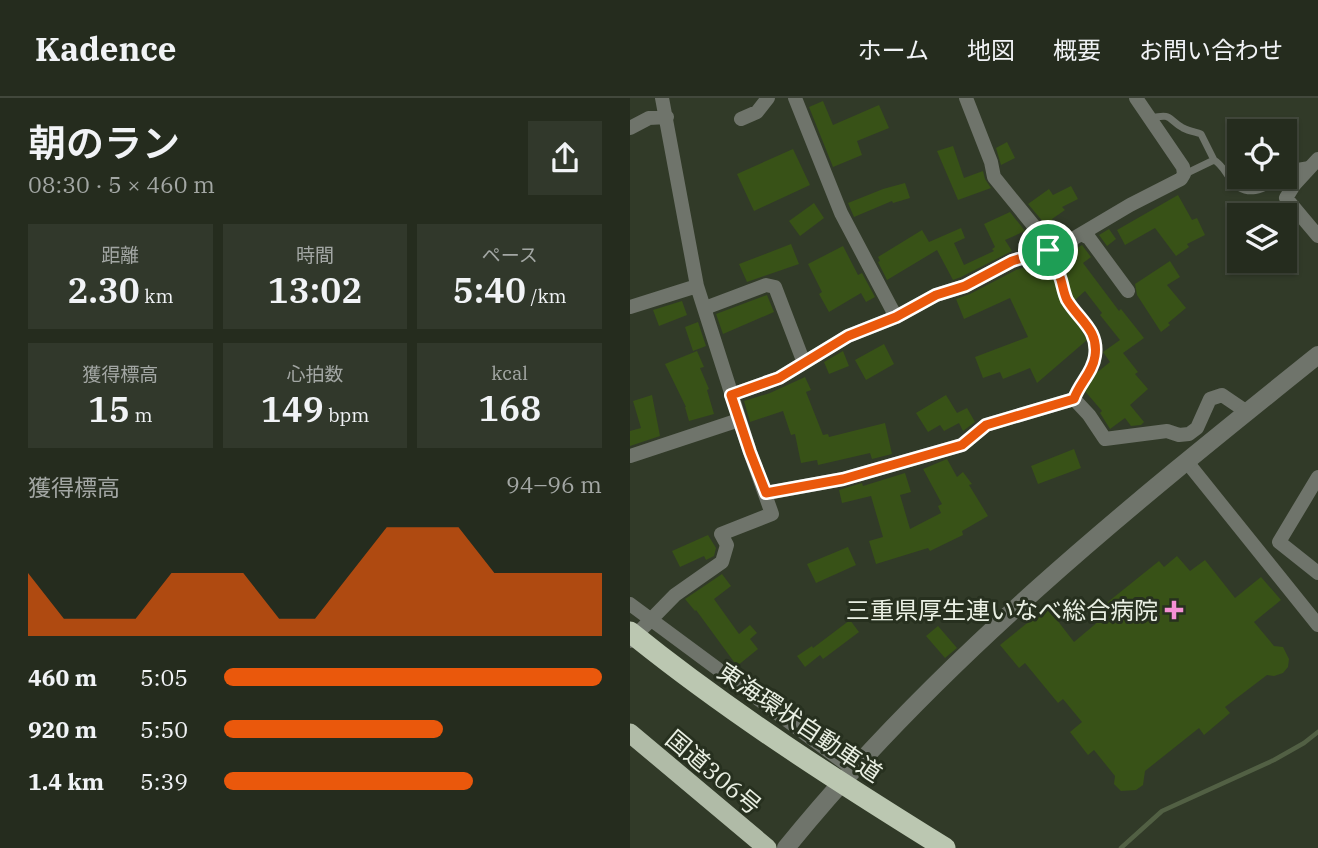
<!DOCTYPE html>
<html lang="ja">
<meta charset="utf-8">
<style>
:root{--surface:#252c1e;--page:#31382b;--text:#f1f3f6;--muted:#a3a7a4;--line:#42483c;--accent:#ea580c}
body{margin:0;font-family:"IBM Plex Serif","Noto Sans JP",serif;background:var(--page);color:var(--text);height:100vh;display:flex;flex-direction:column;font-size:26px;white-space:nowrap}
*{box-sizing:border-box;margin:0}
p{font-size:23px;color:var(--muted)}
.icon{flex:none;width:38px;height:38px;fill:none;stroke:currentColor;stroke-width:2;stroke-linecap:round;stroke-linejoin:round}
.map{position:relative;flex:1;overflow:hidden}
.drawer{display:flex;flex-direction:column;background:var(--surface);width:630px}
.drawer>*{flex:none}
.fabs{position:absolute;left:597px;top:21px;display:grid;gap:14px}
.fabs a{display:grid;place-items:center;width:70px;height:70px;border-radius:0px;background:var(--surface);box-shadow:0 2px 5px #0004,0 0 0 2px var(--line);font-size:35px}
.pin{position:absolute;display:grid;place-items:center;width:60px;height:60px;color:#fff;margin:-30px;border:4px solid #fff;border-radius:50%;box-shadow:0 2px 7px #0007}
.round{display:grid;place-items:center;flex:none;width:74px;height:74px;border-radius:0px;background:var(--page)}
.overview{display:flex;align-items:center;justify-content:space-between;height:119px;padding:0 28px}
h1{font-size:38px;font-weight:600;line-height:52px}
.metrics{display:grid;grid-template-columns:repeat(3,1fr);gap:10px;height:119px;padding:7px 28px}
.metrics div{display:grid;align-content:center;border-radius:0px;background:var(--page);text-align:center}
.metrics b{font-size:35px;font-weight:600}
.metrics small{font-size:19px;font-weight:400}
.metrics p{font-size:19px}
.chart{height:196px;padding:14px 28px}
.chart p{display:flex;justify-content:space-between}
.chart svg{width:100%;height:126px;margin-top:7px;fill:var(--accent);opacity:.7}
ul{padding:0 28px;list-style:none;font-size:23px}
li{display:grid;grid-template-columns:112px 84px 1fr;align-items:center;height:52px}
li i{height:18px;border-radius:9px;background:var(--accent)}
header{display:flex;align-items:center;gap:42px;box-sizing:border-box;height:98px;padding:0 35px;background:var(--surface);border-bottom:2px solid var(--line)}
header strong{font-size:33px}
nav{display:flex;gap:38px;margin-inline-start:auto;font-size:24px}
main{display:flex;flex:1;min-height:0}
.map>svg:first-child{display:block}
</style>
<header>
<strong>Kadence</strong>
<nav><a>ホーム</a><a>地図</a><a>概要</a><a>お問い合わせ</a></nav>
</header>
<main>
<section class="drawer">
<div class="overview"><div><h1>朝のラン</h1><p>08:30 · 5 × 460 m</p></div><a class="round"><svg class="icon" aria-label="share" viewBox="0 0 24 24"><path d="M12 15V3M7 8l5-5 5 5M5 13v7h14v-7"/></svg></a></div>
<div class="metrics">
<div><p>距離</p><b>2.30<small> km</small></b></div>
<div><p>時間</p><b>13:02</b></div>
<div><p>ペース</p><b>5:40<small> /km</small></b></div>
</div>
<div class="metrics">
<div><p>獲得標高</p><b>15<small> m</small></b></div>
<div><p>心拍数</p><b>149<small> bpm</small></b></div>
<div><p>kcal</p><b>168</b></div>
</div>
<div class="chart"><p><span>獲得標高</span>94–96 m</p>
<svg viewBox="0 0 160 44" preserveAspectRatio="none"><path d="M0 44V22L10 38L20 38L30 38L40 22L50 22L60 22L70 38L80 38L90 22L100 6L110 6L120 6L130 22L140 22L150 22L160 22V44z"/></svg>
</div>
<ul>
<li><b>460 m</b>5:05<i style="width:100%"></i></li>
<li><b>920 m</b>5:50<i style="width:58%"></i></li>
<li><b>1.4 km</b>5:39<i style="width:66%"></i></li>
</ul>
</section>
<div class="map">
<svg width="688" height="750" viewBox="0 0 688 750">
<rect width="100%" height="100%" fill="#313a28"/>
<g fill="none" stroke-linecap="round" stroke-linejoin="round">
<path stroke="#526044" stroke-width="4.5" d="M491,750L532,713L644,662L674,645L688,634"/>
</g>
<path fill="#385217" d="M193,3L203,27L249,7L259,30L227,43L232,57L203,69L179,9Z
M377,44L385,60L371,67L366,50Z
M323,48L334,80L353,73L355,81L361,90L328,102L307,53Z
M163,51L180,87L124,113L107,76Z
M275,85L280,100L263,105L262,103L224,119L218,105L253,91Z
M441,88L448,101L432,109L435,112L422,121L431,136L424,141L420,132L398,106L419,91L423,97Z
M548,97L562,122L567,120L575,137L557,146L559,149L546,158L525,130L495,147L487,132Z
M184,105L194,120L170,138L159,123Z
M380,114L395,133L375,142L382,153L331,179L323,182L307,152L257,182L248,164L250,163L248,159L292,132L299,144L331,130L335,140L324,145L334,167L364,153L362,151L365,149L354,126Z
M479,131L486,141L477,148L469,137Z
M161,146L169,166L117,184L109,166Z
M452,147L461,159L453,165L489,213L491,211L514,240L493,255L508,274L505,276L518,291L500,307L514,324L511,327L501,328L495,320L480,331L470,315L472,313L454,292L464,277L480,264L473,254L490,242L470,217L472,215L455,193L445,202L443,200L428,161Z
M213,148L228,177L232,175L245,199L236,204L231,195L199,214L189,196L192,194L178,166Z
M414,163L425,182L432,205L445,221L457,242L407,285L400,270L373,281L370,274L353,280L345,259L398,239L380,200L334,221L326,201L340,196L386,172Z
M540,163L550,179L537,187L556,210L538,225L540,227L531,234L507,197L505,186Z
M137,197L144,214L93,236L86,216Z
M52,203L57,217L29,228L23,212Z
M68,224L76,248L63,253L55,229Z
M254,246L264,266L236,282L225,262Z
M67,253L74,269L70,270L79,291L77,292L84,316L59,323L55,309H56L35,266Z
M213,253L219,268L199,276L194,264Z
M175,279L181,292L176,294L193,337L198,336L199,339L255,325L262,356L242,361L240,355L188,367L187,362L171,365L165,336L161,337L153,313L120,324L114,303L140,295Z
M22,297L30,338L0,348V333L11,330L3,303Z
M316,297L327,315L337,310L345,324L333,333L329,325L314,333L310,327L298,334L286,315Z
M444,351L451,370L408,386L401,368Z
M317,361L327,379L333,374L342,386L339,387L358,418L332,433L333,437L300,453L298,450L246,466L239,443L253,439L241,398L212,405L209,392L232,385L233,388L275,375L281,394L270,397L280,431L311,415L308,408L312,406L293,371Z
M78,437L86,450L84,458L76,462L74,458L50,469L42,453Z
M218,449L226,467L186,485L177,466Z
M547,458L560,473L575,462L605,500L631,479L651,502L624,524L644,548L653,549L659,561L658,569L653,575L644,578L637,577L595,609L600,615L574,637L569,630L515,673L513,687L506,692L491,693L484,686L485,678L464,652L458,657L440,634L452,624L433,601L428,605L395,565L389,570L370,547L417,509L444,544L469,523L463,516L529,463L534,469Z
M92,476L101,488L84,501L109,536L120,527L127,535L120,541L128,551L107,568L66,512L65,513L55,501Z
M220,522L229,534L193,561L190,557L175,569L167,558L182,548L183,550Z
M308,528L327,550L315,560L296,538Z"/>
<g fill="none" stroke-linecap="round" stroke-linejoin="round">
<path stroke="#6f746b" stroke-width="7" d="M521,20C543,15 537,21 553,30C559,33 565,34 571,36L584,62
M555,76L584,62C591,66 594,72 599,79C615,103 635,91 654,79
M654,79L670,68L682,66
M419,155L431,180L438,203L457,225L466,249L462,270L448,289L444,301"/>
<path stroke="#6f746b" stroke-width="14" d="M165,0L211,115L266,219
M336,0L361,64L364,79L412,138L419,155L500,107L551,81L554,76L553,69L506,0
M111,21L127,14L138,0
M0,30L19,20L37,19
M688,61L664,87L656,100L688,138
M453,137L459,140L498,193
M0,209L67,188
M75,210L136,187L145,189L174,265
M101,297L149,280L218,238L266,219L306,197L335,188L382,163L418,152
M0,358L109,322
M557,364L688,527
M688,379L649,444L688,475
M137,395L213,381L332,347L356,327L444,301L459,317L475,341L537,333L549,337L559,336L567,330L580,301L592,297L617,314
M0,506L224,672
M0,543L45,497L92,464L97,447L91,436L142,416L120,354L67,188L32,0"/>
<path stroke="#6f746b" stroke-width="18" d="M156,750C309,561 500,408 688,257"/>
<path stroke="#b0bba7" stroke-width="19" d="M0,635L137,750"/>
<path stroke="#bbc7b1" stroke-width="21" d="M0,534C99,614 207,683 315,750"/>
</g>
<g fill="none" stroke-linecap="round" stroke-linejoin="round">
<g stroke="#fff" stroke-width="14">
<path id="route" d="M418,152C422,162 428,172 431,182C433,189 434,196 437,202C449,222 469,232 465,258C463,274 449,286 444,301L356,327L332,347L213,381L136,395L120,354L101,297L149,280L218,238L266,219L306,197L335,188L382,163Z"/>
</g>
<use href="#route" stroke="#ea580c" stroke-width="9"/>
</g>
<path fill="#f491d4" stroke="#27301f" stroke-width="2.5" d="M540.5 501.5h7v7h7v7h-7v7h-7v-7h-7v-7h7z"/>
<g text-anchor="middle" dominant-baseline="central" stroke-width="6" stroke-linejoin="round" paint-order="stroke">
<g font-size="24" fill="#e9efe3" stroke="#27301f" text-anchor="end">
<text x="528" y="512">三重県厚生連いなべ総合病院</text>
</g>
<g font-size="24" fill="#e9efe3" stroke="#27301f">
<text transform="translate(170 624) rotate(34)">東海環状自動車道</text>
<text transform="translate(84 674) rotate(40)">国道306号</text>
</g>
</g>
</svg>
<div class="fabs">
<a><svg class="icon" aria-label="locate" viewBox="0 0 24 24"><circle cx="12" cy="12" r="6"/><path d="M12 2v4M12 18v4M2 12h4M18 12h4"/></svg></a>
<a><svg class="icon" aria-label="layers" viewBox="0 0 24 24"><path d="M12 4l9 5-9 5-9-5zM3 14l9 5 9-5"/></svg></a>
</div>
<div class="pin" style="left:418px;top:152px;background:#1e9e55"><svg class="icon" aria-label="arrive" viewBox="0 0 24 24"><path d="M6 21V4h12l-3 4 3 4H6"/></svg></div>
</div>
</main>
